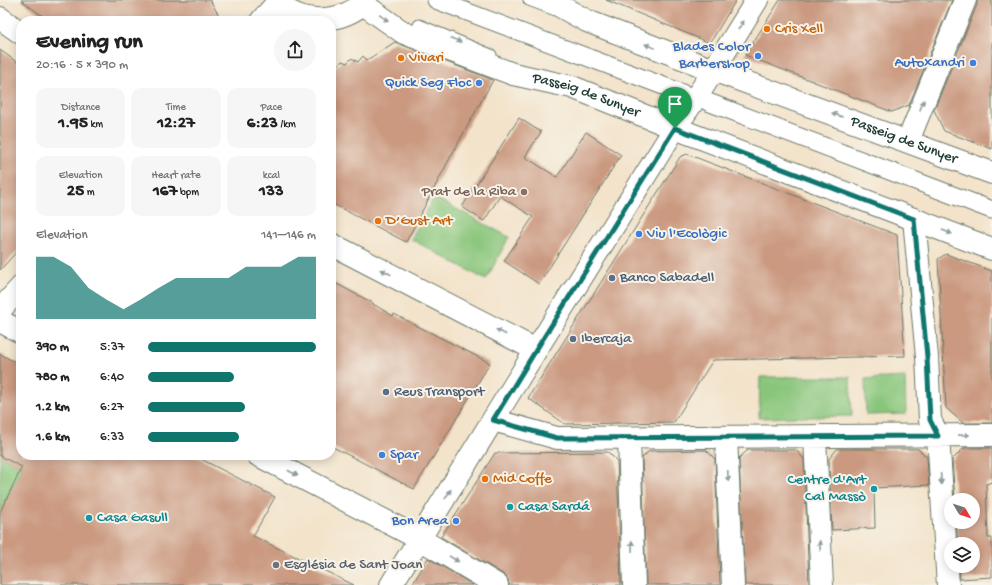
<!DOCTYPE html>
<meta charset="utf-8">
<style>
:root{--surface:#fff;--page:#f6f6f6;--text:#222;--muted:#767676;--accent:#0f766e}
body{margin:0;font-family:"Gochi Hand",sans-serif;background:var(--page);color:var(--text);height:100vh;display:flex;flex-direction:column;font-size:15px;white-space:nowrap}
*{box-sizing:border-box;margin:0}
p{font-size:13px;color:var(--muted)}
.icon{flex:none;width:22px;height:22px;fill:none;stroke:currentColor;stroke-width:2;stroke-linecap:round;stroke-linejoin:round}
.map{position:relative;flex:1;overflow:hidden}
.details{position:absolute;left:16px;top:16px;width:320px;height:444px;display:flex;flex-direction:column;background:var(--surface);border-radius:16px;box-shadow:0 2px 10px #0003}
.details>*{flex:none}
.needle{width:26px;rotate:129deg}
.fabs{position:absolute;left:944px;top:493px;display:grid;gap:8px}
.fabs a{display:grid;place-items:center;width:36px;height:36px;border-radius:50%;background:var(--surface);box-shadow:0 2px 10px #0003;font-size:20px}
.pin{position:absolute;display:grid;place-items:center;width:34px;height:34px;color:#fff;margin:-41px -17px;border-radius:50% 50% 50% 0;rotate:-45deg;box-shadow:0 0 4px #0007}
.pin .icon{rotate:45deg}
.round{display:grid;place-items:center;flex:none;width:42px;height:42px;border-radius:21px;background:var(--page)}
.head{display:flex;align-items:center;justify-content:space-between;height:68px;padding:0 20px}
h1{font-size:22px;font-weight:700;line-height:30px}
.figures{display:grid;grid-template-columns:repeat(3,1fr);gap:6px;height:68px;padding:4px 20px}
.figures div{display:grid;align-content:center;border-radius:10px;background:var(--page);text-align:center}
.figures b{font-size:17px;font-weight:700}
.figures small{font-size:11px;font-weight:400}
.figures p{font-size:11px}
.chart{height:112px;padding:8px 20px}
.chart p{display:flex;justify-content:space-between}
.chart svg{width:100%;height:72px;margin-top:4px;fill:var(--accent);opacity:.7}
ul{padding:0 20px;list-style:none;font-size:13px}
li{display:grid;grid-template-columns:64px 48px 1fr;align-items:center;height:30px}
li i{height:10px;border-radius:5px;background:var(--accent)}
.map>svg:first-child{display:block}
</style>
<div class="map">
<svg width="992" height="585" viewBox="0 0 992 585">
<rect width="100%" height="100%" fill="#f7f3e8"/>
<filter id="ink" filterUnits="userSpaceOnUse"><feTurbulence type="fractalNoise" baseFrequency=".025" numOctaves="2"/><feDisplacementMap in="SourceGraphic" scale="8" xChannelSelector="R" yChannelSelector="G"/><feConvolveMatrix kernelMatrix="1 2 1 2 8 2 1 2 1" color-interpolation-filters="sRGB"/></filter>
<filter id="wash" filterUnits="userSpaceOnUse"><feTurbulence type="fractalNoise" baseFrequency=".012" numOctaves="4" result="noise"/><feDisplacementMap in="SourceGraphic" scale="16" xChannelSelector="R" yChannelSelector="G"/><feGaussianBlur stdDeviation="0.9" result="paint"/><feColorMatrix in="noise" values="0 0 0 0 0 0 0 0 0 0 0 0 0 0 0 0 0 1.4 0 .05"/><feComposite in="paint" operator="in"/></filter>
<g filter="url(#wash)">
<rect width="100%" height="100%" fill="#f3e3ca"/>
<path fill="#89c67c" stroke="#548258" d="M434,197L509,237L486,280L411,239Z
M760,377H850L852,416L759,418Z
M905,377L906,414L866,415L865,379Z
M0,456L22,467L0,512Z"/>
<g id="blocks">
<path fill="#ca9980" d="M21,0H210L222,21H49Z
M606,0H736L710,43Z
M780,0H952L909,105L892,112L745,55Z
M977,0H992V149L944,131L934,110L977,5Z
M395,42L493,80L451,156L406,242L331,203V72L342,61L347,63L352,58L358,62L363,56L367,60Z
M0,50L21,65V247L0,270Z
M519,118L541,132L525,157L557,177L586,132L621,155L539,284L504,261L533,217L500,196L484,221L462,207Z
M687,154L897,235L905,356L713,360L674,422L565,424L528,398L680,157Z
M946,254L992,271V423H963L946,408L938,259Z
M331,281L373,303V304L393,316L394,314L490,363L414,489L331,446Z
M0,354L21,365V455H193L275,497L253,536L354,585H0V512L22,467L0,456Z
M964,448H992V482L986,484L988,538H992V577L960,579L959,566H973V544H958L956,522H973V500H955L952,460Z
M837,449H918L927,457L929,485L874,488L875,528L832,530L829,459Z
M706,450L715,459L720,585H646L642,458L649,451Z
M748,450H796L804,459L809,585H745L739,458Z
M608,452L617,461L621,585H509L508,579L503,574L441,537L495,453Z
M428,558L473,585H412Z"/>
</g>
</g>
<g filter="url(#ink)">
<use href="#blocks" fill-opacity="0" stroke="#697768" stroke-width="1"/>
<g fill="none" stroke-linecap="round" stroke-linejoin="round">
<g stroke="#697768" stroke-width="13">
<path id="service" d="M529,0L553,9
M419,25L491,55"/>
</g>
<g stroke="#697768" stroke-width="19">
<path id="pedestrian" d="M436,0L682,93
M708,102L992,210"/>
</g>
<g stroke="#697768" stroke-width="24">
<path id="minor" d="M0,18L21,33
M261,21L278,2
M908,141L965,0
M914,219L927,357L930,420L938,436L948,585
M331,244L536,350
M0,310L21,287
M0,321L21,332
M493,420L557,438L992,435
M726,437L733,585
M815,437L822,585
M629,438L634,585
M258,455L420,539L497,585
M391,585L536,350L675,128L703,87L757,0"/>
</g>
<g stroke="#697768" stroke-width="24">
<g id="tertiary">
<path d="M276,0C298,26 344,25 366,0"/>
<path id="s1" d="M549,0L587,21L713,70L992,173"/>
<path id="s2" d="M363,4L404,33L513,74L572,87L675,128L992,249"/>
</g>
</g>
<use href="#service" stroke="#fff" stroke-width="11"/>
<use href="#pedestrian" stroke="#fff" stroke-width="17"/>
<use href="#minor" stroke="#fff" stroke-width="22"/>
<use href="#tertiary" stroke="#fff" stroke-width="22"/>
</g>
<defs><path id="oneway-solid" d="M-6-.8H1V-3.2L6.5 0L1 3.2V.8H-6Z"/></defs>
<g fill="#8f9e9a">
<use href="#oneway-solid" transform="translate(384 18) rotate(35)"/>
<use href="#oneway-solid" transform="translate(741 25) rotate(-58)"/>
<use href="#oneway-solid" transform="translate(456 40) rotate(22)"/>
<use href="#oneway-solid" transform="translate(650 46) rotate(-159)"/>
<use href="#oneway-solid" transform="translate(922 105) rotate(-68)"/>
<use href="#oneway-solid" transform="translate(837 115) rotate(-160)"/>
<use href="#oneway-solid" transform="translate(947 232) rotate(21)"/>
<use href="#oneway-solid" transform="translate(386 272) rotate(-153)"/>
<use href="#oneway-solid" transform="translate(501 332) rotate(-153)"/>
<use href="#oneway-solid" transform="translate(964 435) rotate(-1)"/>
<use href="#oneway-solid" transform="translate(293 473) rotate(27)"/>
<use href="#oneway-solid" transform="translate(728 476) rotate(87)"/>
<use href="#oneway-solid" transform="translate(941 479) rotate(86)"/>
<use href="#oneway-solid" transform="translate(448 494) rotate(-58)"/>
<use href="#oneway-solid" transform="translate(632 546) rotate(-92)"/>
<use href="#oneway-solid" transform="translate(820 546) rotate(-93)"/>
<use href="#oneway-solid" transform="translate(454 559) rotate(31)"/>
</g>
</g>
<g fill="none" stroke-linecap="round" stroke-linejoin="round" filter="url(#ink)">
<g stroke="#fff" stroke-width="8">
<path id="route" d="M675,128L914,219L927,357L930,420L938,436L557,438L493,420L536,350Z"/>
</g>
<use href="#route" stroke="#0f766e" stroke-width="5"/>
</g>
<g fill="#e8710a" stroke="#f7f3e8" stroke-width="1.5">
<circle cx="767" cy="29" r="4"/>
<circle cx="401" cy="58" r="4"/>
<circle cx="378" cy="221" r="4"/>
<circle cx="485" cy="479" r="4"/>
</g>
<g fill="#3f7fe0" stroke="#f7f3e8" stroke-width="1.5">
<circle cx="758" cy="56" r="4"/>
<circle cx="973" cy="63" r="4"/>
<circle cx="479" cy="83" r="4"/>
<circle cx="639" cy="234" r="4"/>
<circle cx="382" cy="455" r="4"/>
<circle cx="456" cy="521" r="4"/>
</g>
<circle fill="#8d6e63" stroke="#f7f3e8" stroke-width="1.5" cx="524" cy="192" r="4"/>
<g fill="#5c6f8a" stroke="#f7f3e8" stroke-width="1.5">
<circle cx="612" cy="278" r="4"/>
<circle cx="573" cy="339" r="4"/>
<circle cx="386" cy="392" r="4"/>
</g>
<g fill="#0f9aa8" stroke="#f7f3e8" stroke-width="1.5">
<circle cx="874" cy="489" r="4"/>
<circle cx="510" cy="507" r="4"/>
<circle cx="89" cy="518" r="4"/>
</g>
<circle fill="#6b7280" stroke="#f7f3e8" stroke-width="1.5" cx="276" cy="565" r="4"/>
<g text-anchor="middle" dominant-baseline="central" stroke-width="4" stroke-linejoin="round" paint-order="stroke">
<g font-size="15" fill="#c56008" stroke="#f7f3e8" text-anchor="start">
<text x="775" y="29">Cris Xell</text>
<text x="409" y="58">Vivari</text>
<text x="386" y="221">D’Gust Art</text>
<text x="493" y="479">Mid Coffe</text>
</g>
<g font-size="15" fill="#366cbe" stroke="#f7f3e8" text-anchor="end">
<text x="750" y="47">Blades Color<tspan x="750" dy="17">Barbershop</tspan></text>
<text x="965" y="63">Autoxandri</text>
<text x="471" y="83">Quick Seg Floc</text>
<text x="647" y="234" text-anchor="start">Viu l'Ecològic</text>
<text x="390" y="455" text-anchor="start">Spar</text>
<text x="448" y="521">Bon Area</text>
</g>
<g font-size="15" fill="#1f3d34" stroke="#f7f3e8">
<text stroke="none"><textPath href="#s2" startOffset="243">Passeig de Sunyer</textPath></text>
<text stroke="none"><textPath href="#s1" startOffset="382">Passeig de Sunyer</textPath></text>
</g>
<g font-size="15" fill="#785e54" stroke="#f7f3e8" text-anchor="end">
<text x="516" y="192">Prat de la Riba</text>
</g>
<g font-size="15" fill="#4e5e75" stroke="#f7f3e8" text-anchor="start">
<text x="620" y="278">Banco Sabadell</text>
<text x="581" y="339">Ibercaja</text>
<text x="394" y="392">Reus Transport</text>
</g>
<g font-size="15" fill="#0d838f" stroke="#f7f3e8" text-anchor="start">
<text x="866" y="480" text-anchor="end">Centre d'Art<tspan x="866" dy="17">Cal Massò</tspan></text>
<text x="518" y="507">Casa Sardá</text>
<text x="97" y="518">Casa Gasull</text>
</g>
<g font-size="15" fill="#5b616d" stroke="#f7f3e8" text-anchor="start">
<text x="284" y="565">Església de Sant Joan</text>
</g>
</g>
</svg>
<div class="fabs">
<a><svg class="needle" viewBox="-14 -14 28 28"><path d="M0-13l5 13h-10z" fill="#e53935"/><path d="M0 13l5-13h-10z" fill="#767676"/></svg></a>
<a><svg class="icon" aria-label="layers" viewBox="0 0 24 24"><path d="M12 4l9 5-9 5-9-5zM3 14l9 5 9-5"/></svg></a>
</div>
<div class="pin" style="left:675px;top:128px;background:#1e9e55"><svg class="icon" aria-label="arrive" viewBox="0 0 24 24"><path d="M6 21V4h12l-3 4 3 4H6"/></svg></div>
<section class="details">
<div class="head"><div><h1>Evening run</h1><p>20:16 · 5 × 390 m</p></div><a class="round"><svg class="icon" aria-label="share" viewBox="0 0 24 24"><path d="M12 15V3M7 8l5-5 5 5M5 13v7h14v-7"/></svg></a></div>
<div class="figures">
<div><p>Distance</p><b>1.95<small> km</small></b></div>
<div><p>Time</p><b>12:27</b></div>
<div><p>Pace</p><b>6:23<small> /km</small></b></div>
</div>
<div class="figures">
<div><p>Elevation</p><b>25<small> m</small></b></div>
<div><p>Heart rate</p><b>167<small> bpm</small></b></div>
<div><p>kcal</p><b>133</b></div>
</div>
<div class="chart"><p><span>Elevation</span>141–146 m</p>
<svg viewBox="0 0 160 44" preserveAspectRatio="none"><path d="M0 44V6L10 6L20 12L30 25L40 32L50 38L60 32L70 25L80 19L90 19L100 19L110 19L120 12L130 12L140 12L150 6L160 6V44z"/></svg>
</div>
<ul>
<li><b>390 m</b>5:37<i style="width:100%"></i></li>
<li><b>780 m</b>6:40<i style="width:51%"></i></li>
<li><b>1.2 km</b>6:27<i style="width:58%"></i></li>
<li><b>1.6 km</b>6:33<i style="width:54%"></i></li>
</ul>
</section>
</div>
